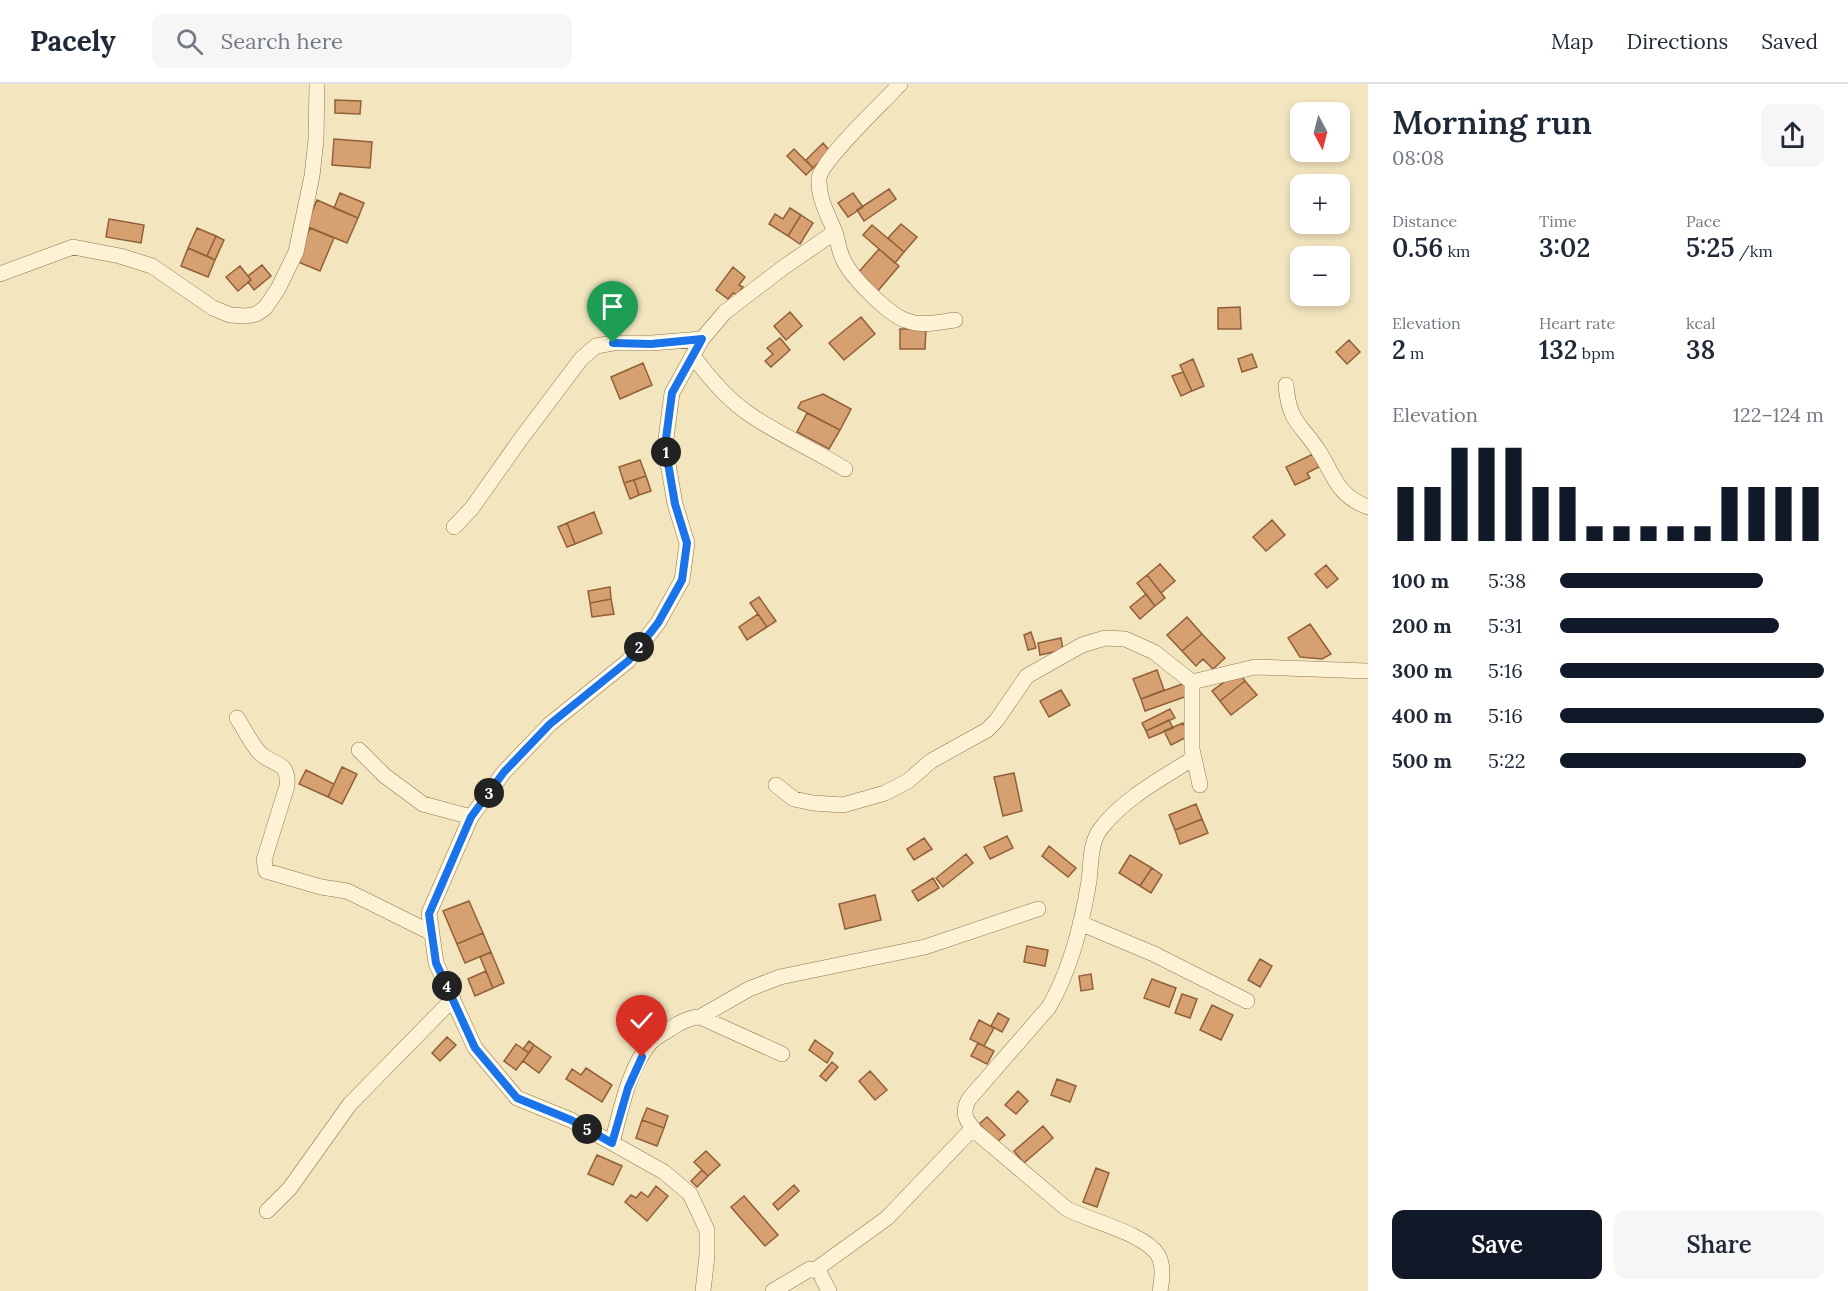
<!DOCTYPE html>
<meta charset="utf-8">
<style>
:root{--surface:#fff;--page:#f6f6f7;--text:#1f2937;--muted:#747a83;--line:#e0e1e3;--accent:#111827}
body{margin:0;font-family:Lora,serif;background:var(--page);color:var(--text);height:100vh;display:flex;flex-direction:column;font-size:22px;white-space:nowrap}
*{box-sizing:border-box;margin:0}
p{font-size:20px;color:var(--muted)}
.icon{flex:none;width:33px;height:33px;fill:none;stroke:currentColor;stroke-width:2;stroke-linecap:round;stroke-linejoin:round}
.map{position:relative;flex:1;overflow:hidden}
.panel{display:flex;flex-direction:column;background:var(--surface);width:480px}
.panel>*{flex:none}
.needle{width:39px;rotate:173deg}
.fabs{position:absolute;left:1290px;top:18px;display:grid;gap:12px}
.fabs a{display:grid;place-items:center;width:60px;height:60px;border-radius:12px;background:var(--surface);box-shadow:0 3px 9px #0003;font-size:30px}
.pin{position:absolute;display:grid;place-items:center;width:51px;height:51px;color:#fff;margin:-62px -26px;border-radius:50% 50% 50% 0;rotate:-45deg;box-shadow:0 0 6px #0007}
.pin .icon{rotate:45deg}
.km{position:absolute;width:30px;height:30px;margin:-15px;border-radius:50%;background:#222;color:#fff;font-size:16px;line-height:30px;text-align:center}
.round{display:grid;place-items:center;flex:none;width:63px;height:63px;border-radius:12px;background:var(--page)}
.summary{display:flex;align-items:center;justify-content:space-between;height:102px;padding:0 24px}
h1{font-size:33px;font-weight:600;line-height:45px}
.figures{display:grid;grid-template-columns:repeat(3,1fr);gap:9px;height:102px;padding:6px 24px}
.figures div{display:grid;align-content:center}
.figures b{font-size:26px;font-weight:600}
.figures small{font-size:16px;font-weight:400}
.figures p{font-size:16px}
.chart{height:168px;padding:12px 24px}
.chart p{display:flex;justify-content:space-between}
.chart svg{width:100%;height:108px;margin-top:6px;stroke:var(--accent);stroke-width:6}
.button{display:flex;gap:12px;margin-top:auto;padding:12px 24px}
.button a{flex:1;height:69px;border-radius:12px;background:var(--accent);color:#fff;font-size:24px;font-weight:600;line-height:69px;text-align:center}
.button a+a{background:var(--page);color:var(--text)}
ul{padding:0 24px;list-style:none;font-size:20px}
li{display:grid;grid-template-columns:96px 72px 1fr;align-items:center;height:45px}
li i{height:15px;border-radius:8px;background:var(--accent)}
header{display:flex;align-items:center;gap:36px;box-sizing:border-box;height:84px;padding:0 30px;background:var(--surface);border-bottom:2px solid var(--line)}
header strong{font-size:28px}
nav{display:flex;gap:33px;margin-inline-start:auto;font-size:21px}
.search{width:420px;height:54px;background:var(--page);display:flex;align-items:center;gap:15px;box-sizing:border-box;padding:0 21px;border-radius:12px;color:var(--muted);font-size:22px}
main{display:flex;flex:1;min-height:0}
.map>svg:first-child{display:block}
</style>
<header>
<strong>Pacely</strong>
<div class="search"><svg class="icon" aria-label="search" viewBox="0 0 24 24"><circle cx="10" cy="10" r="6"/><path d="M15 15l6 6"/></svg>Search here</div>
<nav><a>Map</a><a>Directions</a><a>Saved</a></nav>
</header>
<main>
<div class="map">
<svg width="1368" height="1207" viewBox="0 0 1368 1207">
<rect width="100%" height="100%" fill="#f3e6bf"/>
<path fill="#d6a071" stroke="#915f38" stroke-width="1.5" d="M335,16L361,17L360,30L335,29Z
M334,55L372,58L370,84L332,81Z
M823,59L830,67L813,84L806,76Z
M794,65L813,84L806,91L787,72Z
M889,105L896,115L864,137L857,126Z
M340,109L364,119L358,134L334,124Z
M853,109L863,123L848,133L838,119Z
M317,116L358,134L347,159L306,142Z
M790,124L801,131L788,152L769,140L775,130L783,135Z
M801,131L813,139L800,160L788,152Z
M109,135L144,141L141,159L106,153Z
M901,140L917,153L904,168L888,154Z
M872,141L904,168L895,179L863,151Z
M197,144L216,152L207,172L188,164Z
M310,144L334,154L320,187L296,177Z
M216,152L224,156L215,176L207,172Z
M188,164L215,176L208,193L181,182Z
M879,165L899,182L877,208L857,190Z
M262,181L271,192L254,206L248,198L251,196L248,192Z
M240,182L251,196L238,207L226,193Z
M733,183L745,193L739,201L743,203L737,211L733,209L728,215L716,206Z
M1240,223L1241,245H1218V224Z
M790,228L802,242L786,256L774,242Z
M861,233L875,250L844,276L829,259Z
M900,245H926L925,265H900Z
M780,254L790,266L771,283L765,277L773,270L767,264Z
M1349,256L1360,268L1347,280L1336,268Z
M1252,270L1257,283L1242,288L1238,275Z
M1193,275L1204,302L1192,307L1180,281Z
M643,279L652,301L620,315L611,293Z
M1183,288L1192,307L1181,312L1172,292Z
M823,310L851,325L840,346L798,324L801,318Z
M807,329L840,346L829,365L797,348Z
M1313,370L1319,383L1307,389L1310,394L1295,401L1286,383Z
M640,376L646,392L624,399L619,383Z
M646,392L651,407L639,411L634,396Z
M634,396L639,411L630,415L624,399Z
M594,428L602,449L575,460L567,439Z
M1272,436L1285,451L1266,467L1253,453Z
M567,439L575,460L567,463L558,443Z
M1160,480L1175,497L1161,509L1147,491Z
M1326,481L1338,495L1327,504L1315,490Z
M1147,491L1165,514L1155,522L1137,499Z
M610,503L611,515L590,519L588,507Z
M1146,510L1155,522L1140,535L1130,523Z
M759,513L776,537L767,543L750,519Z
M611,515L614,530L592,533L590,519Z
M758,530L767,543L747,556L739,543Z
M1187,533L1202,550L1182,567L1167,551Z
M1310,540L1331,570L1322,575L1300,573L1288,554Z
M1031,548L1036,564L1028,566L1024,551Z
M1202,550L1225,574L1213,585L1203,575L1196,582L1182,567Z
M1061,554L1063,566L1040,571L1038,559Z
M1157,586L1164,606L1141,615L1133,595Z
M1238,588L1245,597L1220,617L1212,607Z
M1245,597L1257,611L1231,631L1220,617Z
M1185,599L1190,611L1145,627L1141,615Z
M1061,606L1070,621L1049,633L1040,617Z
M1170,625L1175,634L1146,647L1142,639Z
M1169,636L1173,644L1149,654L1146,647Z
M1183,639L1189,652L1171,661L1164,647Z
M342,683L357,690L342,720L328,713Z
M306,686L334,700L328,713L299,700Z
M1014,689L1022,727L1003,732L994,693Z
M1196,720L1202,735L1175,746L1169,731Z
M1202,735L1208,749L1180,760L1175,746Z
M1007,752L1013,764L990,775L984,763Z
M924,754L932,765L914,776L907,765Z
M1049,762L1076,784L1068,793L1042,772Z
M966,770L973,779L943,803L936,794Z
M1130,771L1152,784L1140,802L1119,789Z
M1152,784L1162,791L1151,809L1140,802Z
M933,794L939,804L918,817L912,807Z
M875,811L881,836L845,845L839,820Z
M469,817L483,849L457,860L443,827Z
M483,849L491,868L465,879L457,860Z
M1027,862L1048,866L1045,882L1024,878Z
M491,868L504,899L493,904L480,873Z
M1260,875L1272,882L1260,903L1248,896Z
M486,887L493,904L475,912L468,895Z
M1091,890L1093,905L1081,907L1079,892Z
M1152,895L1176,904L1169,923L1144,914Z
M1182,910L1197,915L1190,934L1175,929Z
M1212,921L1233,931L1221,956L1200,946Z
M998,929L1009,935L1002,948L991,942Z
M979,936L994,944L984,962L970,955Z
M447,953L456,961L440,977L432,969Z
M815,956L833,969L827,979L809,966Z
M529,957L534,961L529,969L523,965Z
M978,959L994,967L987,980L971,972Z
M516,960L529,969L516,986L504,977Z
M534,961L551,973L539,989L523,977Z
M832,978L838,983L826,997L820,992Z
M586,984L612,1001L602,1018L566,995L572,985L581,991Z
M870,987L887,1006L875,1016L859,997Z
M1057,995L1076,1002L1070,1018L1051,1011Z
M1018,1007L1028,1017L1016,1030L1005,1021Z
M647,1024L668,1032L664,1044L642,1036Z
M987,1033L1005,1051L997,1058L979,1040Z
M642,1036L664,1044L657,1062L636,1054Z
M1043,1042L1053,1054L1024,1079L1014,1067Z
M706,1067L720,1081L708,1092L694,1078Z
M597,1071L622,1082L613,1101L588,1090Z
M1096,1084L1109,1089L1097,1123L1083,1118Z
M702,1086L708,1092L697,1103L691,1097Z
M794,1101L799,1107L778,1126L773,1120Z
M656,1102L668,1112L647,1137L625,1118L631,1111L636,1114L641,1108L648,1113Z
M744,1112L778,1151L765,1162L731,1123Z"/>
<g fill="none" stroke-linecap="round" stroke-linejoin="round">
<g stroke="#8e7655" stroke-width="16">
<path id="street" d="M835,148C838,157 839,167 843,175C850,192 888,230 905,236C921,243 939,238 955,236
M0,190L73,163L120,172L152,182L213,224L230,231L246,232L256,230L265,224L278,205L296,168L312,92L316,56L317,0
M694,273C710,295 729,317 752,332C782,352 814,366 845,385
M1286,301C1289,338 1300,339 1318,366C1335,392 1336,411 1368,423
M454,443L472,424L520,356L581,275L596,262L613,259H651L702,255
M1192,598V665L1200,701
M237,634C244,644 253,664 262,671C276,682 289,678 287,702L264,776L266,787L321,803L347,807L432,849
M359,666L385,692L423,720L471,733
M776,701L794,715L813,719L843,721L885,709L908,697L931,677L987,646L996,637L1027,592L1082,561L1105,554L1125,555L1154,568L1192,598L1255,583L1368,587
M1080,839L1154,870L1247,917
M700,933L749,905L780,893L925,863L1038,825
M612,1059C621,1026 628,985 651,958C656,953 664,949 670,945C680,938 689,933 700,933L782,970
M267,1127L290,1104L350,1020L453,915
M815,1186L887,1134L973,1044
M703,1207L707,1172V1146L690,1110L664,1088L571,1036L517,1014L475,964L436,879L429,829L471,733L504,688L550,640L628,577L658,539L682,496L687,459L675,420L665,362L672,309L702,255L725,228L784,183L835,148C828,131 818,114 819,95C820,77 885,17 900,0
M773,1207L810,1185L819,1188L829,1207
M1160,1207C1162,1195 1164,1182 1158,1171C1144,1149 1090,1137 1067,1125L976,1048C966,1036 961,1030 969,1015L1049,923C1071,885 1082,840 1089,797C1091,781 1090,761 1099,747C1121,716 1162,694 1194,674"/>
</g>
<use href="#street" stroke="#fdf2d4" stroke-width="15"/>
</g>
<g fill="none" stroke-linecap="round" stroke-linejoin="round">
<g stroke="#fff" stroke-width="12">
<path id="route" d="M613,259L651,260L702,255L672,309L665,362L675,420L687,459L682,496L658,539L628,577L550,640L504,688L471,733L429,830L436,879L475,964L517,1014L571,1036L612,1059L628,1004L642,973"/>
</g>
<use href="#route" stroke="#1a73e8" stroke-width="8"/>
</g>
</svg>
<div class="fabs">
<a><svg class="needle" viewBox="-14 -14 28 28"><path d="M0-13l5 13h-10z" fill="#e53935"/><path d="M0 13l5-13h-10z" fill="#747a83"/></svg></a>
<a>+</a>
<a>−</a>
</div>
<div class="pin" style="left:613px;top:259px;background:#1e9e55"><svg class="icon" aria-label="arrive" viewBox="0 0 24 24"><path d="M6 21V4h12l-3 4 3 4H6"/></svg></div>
<div class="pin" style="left:642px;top:973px;background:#d93025"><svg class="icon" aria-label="check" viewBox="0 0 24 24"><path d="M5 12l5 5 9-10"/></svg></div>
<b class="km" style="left:666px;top:368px">1</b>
<b class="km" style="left:639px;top:563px">2</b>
<b class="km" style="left:489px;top:709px">3</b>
<b class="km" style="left:447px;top:902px">4</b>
<b class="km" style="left:587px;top:1045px">5</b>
</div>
<section class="panel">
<div class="summary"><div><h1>Morning run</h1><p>08:08</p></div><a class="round"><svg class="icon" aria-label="share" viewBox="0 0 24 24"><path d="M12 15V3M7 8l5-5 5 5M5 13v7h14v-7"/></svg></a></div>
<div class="figures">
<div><p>Distance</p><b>0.56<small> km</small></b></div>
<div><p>Time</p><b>3:02</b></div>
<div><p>Pace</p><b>5:25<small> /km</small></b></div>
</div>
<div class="figures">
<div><p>Elevation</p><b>2<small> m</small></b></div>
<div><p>Heart rate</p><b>132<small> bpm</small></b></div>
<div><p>kcal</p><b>38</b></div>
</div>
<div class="chart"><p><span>Elevation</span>122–124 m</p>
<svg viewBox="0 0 160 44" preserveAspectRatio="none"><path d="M5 44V22M15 44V22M25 44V6M35 44V6M45 44V6M55 44V22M65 44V22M75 44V38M85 44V38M95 44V38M105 44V38M115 44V38M125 44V22M135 44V22M145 44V22M155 44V22"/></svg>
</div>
<ul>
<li><b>100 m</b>5:38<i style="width:77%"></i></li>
<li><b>200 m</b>5:31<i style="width:83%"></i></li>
<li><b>300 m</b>5:16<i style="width:100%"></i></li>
<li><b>400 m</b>5:16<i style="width:100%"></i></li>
<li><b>500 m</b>5:22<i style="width:93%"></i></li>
</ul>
<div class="button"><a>Save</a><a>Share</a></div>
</section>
</main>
